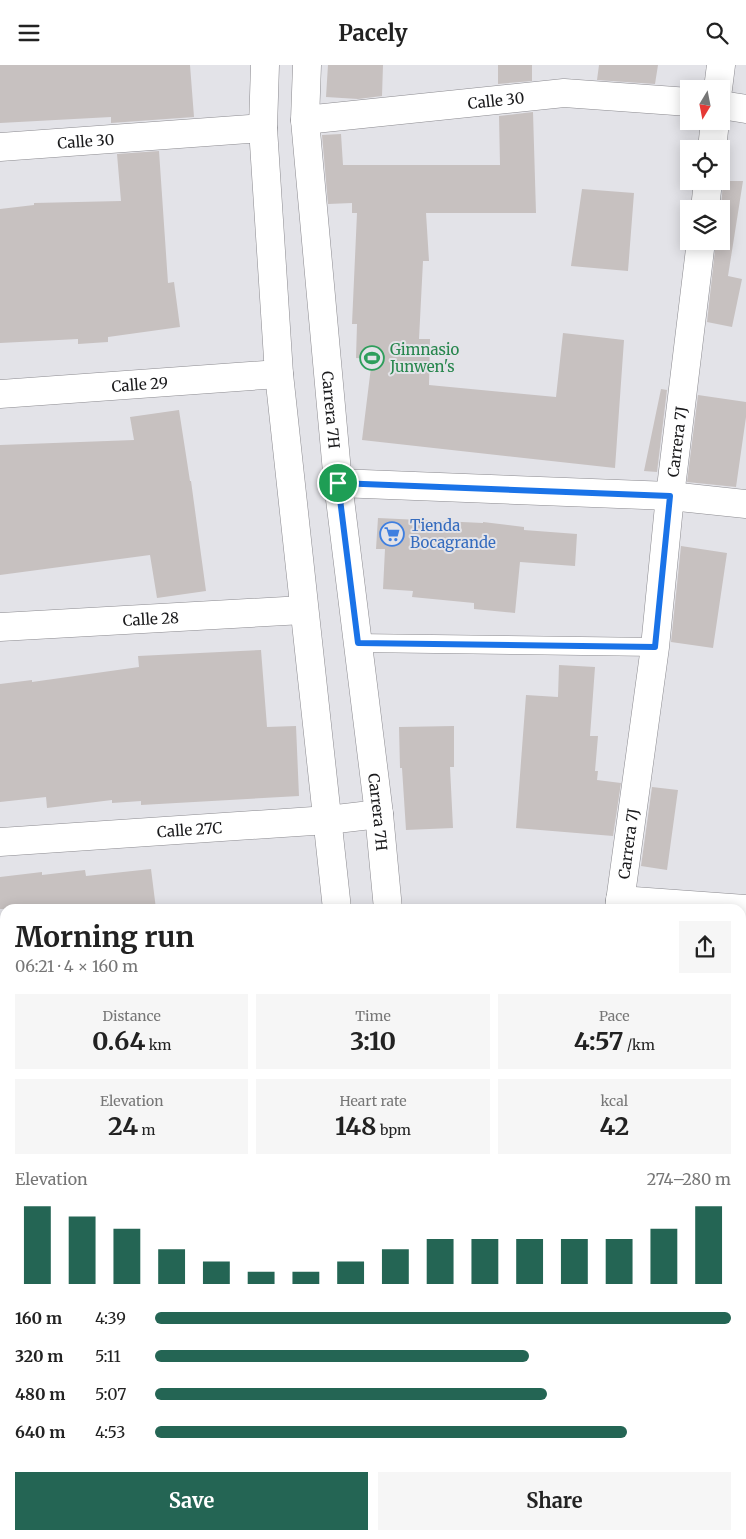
<!DOCTYPE html>
<meta charset="utf-8">
<style>
:root{--surface:#fff;--page:#f6f6f6;--text:#222;--muted:#767676;--accent:#246554}
body{margin:0;font-family:Merriweather,serif;background:var(--page);color:var(--text);height:100vh;display:flex;flex-direction:column;font-size:19px;white-space:nowrap}
*{box-sizing:border-box;margin:0}
p{font-size:16px;color:var(--muted)}
.icon{flex:none;width:28px;height:28px;fill:none;stroke:currentColor;stroke-width:2;stroke-linecap:round;stroke-linejoin:round}
.map{position:relative;flex:1;overflow:hidden}
.side{position:absolute;left:0px;top:839px;width:746px;height:636px;display:flex;flex-direction:column;background:var(--surface);border-radius:15px 15px 0 0;box-shadow:0 2px 12px #0003}
.side>*{flex:none}
.needle{width:32px;rotate:190deg}
.buttons{position:absolute;left:680px;top:15px;display:grid;gap:10px}
.buttons a{display:grid;place-items:center;width:50px;height:50px;border-radius:0px;background:var(--surface);box-shadow:0 2px 12px #0003;font-size:25px}
.pin{position:absolute;display:grid;place-items:center;width:42px;height:42px;color:#fff;margin:-21px;border:2px solid #fff;border-radius:50%;box-shadow:0 1px 5px #0007}
.round{display:grid;place-items:center;flex:none;width:52px;height:52px;border-radius:0px;background:var(--page)}
.summary{display:flex;align-items:center;justify-content:space-between;height:85px;padding:0 15px}
h1{font-size:28px;font-weight:700;line-height:38px}
.metrics{display:grid;grid-template-columns:repeat(3,1fr);gap:8px;height:85px;padding:5px 15px}
.metrics div{display:grid;align-content:center;border-radius:0px;background:var(--page);text-align:center}
.metrics b{font-size:25px;font-weight:700}
.metrics small{font-size:14px;font-weight:400}
.metrics p{font-size:14px}
.chart{height:140px;padding:10px 15px}
.chart p{display:flex;justify-content:space-between}
.chart svg{width:100%;height:90px;margin-top:5px;stroke:var(--accent);stroke-width:6}
.primary-button{display:flex;gap:10px;margin-top:auto;padding:10px 15px}
.primary-button a{flex:1;height:58px;border-radius:0px;background:var(--accent);color:#fff;font-size:20px;font-weight:700;line-height:58px;text-align:center}
.primary-button a+a{background:var(--page);color:var(--text)}
ul{padding:0 15px;list-style:none;font-size:16px}
li{display:grid;grid-template-columns:80px 60px 1fr;align-items:center;height:38px}
li i{height:12px;border-radius:6px;background:var(--accent)}
header{display:flex;justify-content:space-between;align-items:center;height:65px;padding:0 15px;background:var(--surface);font-size:22px;font-weight:700}
.map>svg:first-child{display:block}
</style>
<header><svg class="icon" aria-label="menu" viewBox="0 0 24 24"><path d="M4 6h16M4 12h16M4 18h16"/></svg>Pacely<svg class="icon" aria-label="search" viewBox="0 0 24 24"><circle cx="10" cy="10" r="6"/><path d="M15 15l6 6"/></svg></header>
<div class="map">
<svg width="746" height="1474" viewBox="0 0 746 1474">
<rect width="100%" height="100%" fill="#e3e3e8"/>
<path fill="#c7c1c0" d="M0,0H190L194,52L111,58V52L0,58Z
M328,0H383L382,31L358,34L326,32Z
M498,0H532V16L498,19Z
M599,0H658L655,19L597,15Z
M533,47L536,148H426L429,196H423L419,274H430L429,320L556,332L563,268L624,275L615,403L362,375L372,294L356,293L357,259H352L357,148H352V138L328,139L322,70L341,69L343,100H500L499,51Z
M159,86L168,218L174,217L180,262L108,272V277L78,279V274L0,278V144L34,140V138L121,136L117,89Z
M723,116H743L728,211L742,214L732,262L707,257L716,176H721V144Z
M582,124L634,128L628,206L571,201Z
M661,324L667,325L657,407L644,406Z
M698,330L746,337V352L736,422L687,417Z
M179,345L190,416H191L206,526L157,533L150,490L0,510V380L134,375L130,352Z
M378,453L483,458V457L524,462V465L577,469L575,501L520,497L515,548L474,544V538L412,532L413,526L383,524L385,484H376Z
M681,481L727,488L713,583L671,577Z
M261,585L267,662L296,661L299,731L141,740V736L112,738V735L47,743L46,732L0,737V619L32,615V617L139,602L138,591Z
M559,600L595,602L590,671H598L595,706H598L597,715L621,718L613,771L516,763L526,630L558,632Z
M454,661V702H450L453,763L406,765L402,703H400L399,662Z
M652,722L678,725L667,805L641,801Z
M151,804L156,844H0V812L42,807V810L85,805L86,811Z"/>
<g fill="none" stroke-linecap="round" stroke-linejoin="round">
<g stroke="#8b8a8f" stroke-width="19">
<path id="service" d="M357,578L655,582"/>
</g>
<g stroke="#8b8a8f" stroke-width="29">
<g id="minor">
<path d="M718,24L721,0"/>
<path d="M721,40L746,44"/>
<path id="s1" d="M305,55L564,28L689,37"/>
<path id="s2" d="M0,82L263,63"/>
<path d="M712,84L715,56"/>
<path d="M705,144L708,116"/>
<path id="s3" d="M0,329L279,309"/>
<path d="M338,418L670,431L746,439"/>
<path id="s4" d="M0,562L303,545"/>
<path id="s5" d="M0,777L328,755L379,749"/>
<path d="M620,835L746,844"/>
<path id="s6" d="M619,844L655,582L670,431L701,176"/>
<path d="M0,1001H5"/>
<path d="M0,1233L5,1232"/>
<path d="M741,1241L746,1242"/>
<path d="M0,1458L5,1457"/>
</g>
</g>
<g stroke="#8b8a8f" stroke-width="29">
<g id="tertiary">
<path d="M265,0L263,63L279,309L337,844"/>
<path id="s7" d="M307,0L305,55L338,418L379,749L388,844"/>
<path d="M405,1470L406,1474"/>
<path d="M464,1470L465,1474"/>
</g>
</g>
<use href="#service" stroke="#fff" stroke-width="18"/>
<use href="#minor" stroke="#fff" stroke-width="28"/>
<use href="#tertiary" stroke="#fff" stroke-width="28"/>
</g>
<g fill="none" stroke-linecap="round" stroke-linejoin="round">
<g stroke="#fff" stroke-width="10">
<path id="route" d="M338,418L670,431L655,582L358,578Z"/>
</g>
<use href="#route" stroke="#1a73e8" stroke-width="6"/>
</g>
<defs>
<g id="stadium-ring" transform="scale(1.25)"><circle r="9.5" fill="#e3e3e8" stroke="#2e9e5b" stroke-width="1.5"/><path d="M0-5a6.5 5 0 1 0 0 10a6.5 5 0 1 0 0-10ZM-3.5-1.8h7v3.6h-7Z" fill="#2e9e5b"/></g>
<g id="supermarket-ring" transform="scale(1.25)"><circle r="9.5" fill="#e3e3e8" stroke="#3f7fe0" stroke-width="1.5"/><path d="M-6-5.5h2.5l.6 2H6L4.5 2H-2.5L-4.4-4H-6ZM-1.5 3.2a1.3 1.3 0 1 0 .1 0ZM3 3.2a1.3 1.3 0 1 0 .1 0Z" fill="#3f7fe0"/></g>
</defs>
<g fill-rule="evenodd">
<use href="#stadium-ring" x="372" y="293"/>
<use href="#supermarket-ring" x="392" y="469"/>
</g>
<g text-anchor="middle" dominant-baseline="central" stroke-width="4" stroke-linejoin="round" paint-order="stroke">
<g font-size="15" fill="#1a1a1c" stroke="#e3e3e8">
<text stroke="none"><textPath href="#s1" startOffset="192">Calle 30</textPath></text>
<text stroke="none"><textPath href="#s2" startOffset="86">Calle 30</textPath></text>
<text stroke="none"><textPath href="#s3" startOffset="140">Calle 29</textPath></text>
<text stroke="none"><textPath href="#s7" startOffset="346">Carrera 7H</textPath></text>
<text stroke="none"><textPath href="#s6" startOffset="471">Carrera 7J</textPath></text>
<text stroke="none"><textPath href="#s4" startOffset="151">Calle 28</textPath></text>
<text stroke="none"><textPath href="#s7" startOffset="751">Carrera 7H</textPath></text>
<text stroke="none"><textPath href="#s5" startOffset="190">Calle 27C</textPath></text>
<text stroke="none"><textPath href="#s6" startOffset="66">Carrera 7J</textPath></text>
</g>
<g font-size="15" fill="#27864d" stroke="#e3e3e8" text-anchor="start">
<text x="390" y="284">Gimnasio<tspan x="390" dy="17">Junwen's</tspan></text>
</g>
<g font-size="15" fill="#366cbe" stroke="#e3e3e8" text-anchor="start">
<text x="410" y="460">Tienda<tspan x="410" dy="17">Bocagrande</tspan></text>
</g>
</g>
</svg>
<div class="buttons">
<a><svg class="needle" viewBox="-14 -14 28 28"><path d="M0-13l5 13h-10z" fill="#e53935"/><path d="M0 13l5-13h-10z" fill="#767676"/></svg></a>
<a><svg class="icon" aria-label="locate" viewBox="0 0 24 24"><circle cx="12" cy="12" r="6"/><path d="M12 2v4M12 18v4M2 12h4M18 12h4"/></svg></a>
<a><svg class="icon" aria-label="layers" viewBox="0 0 24 24"><path d="M12 4l9 5-9 5-9-5zM3 14l9 5 9-5"/></svg></a>
</div>
<div class="pin" style="left:338px;top:418px;background:#1e9e55"><svg class="icon" aria-label="arrive" viewBox="0 0 24 24"><path d="M6 21V4h12l-3 4 3 4H6"/></svg></div>
<section class="side">
<div class="summary"><div><h1>Morning run</h1><p>06:21 · 4 × 160 m</p></div><a class="round"><svg class="icon" aria-label="share" viewBox="0 0 24 24"><path d="M12 15V3M7 8l5-5 5 5M5 13v7h14v-7"/></svg></a></div>
<div class="metrics">
<div><p>Distance</p><b>0.64<small> km</small></b></div>
<div><p>Time</p><b>3:10</b></div>
<div><p>Pace</p><b>4:57<small> /km</small></b></div>
</div>
<div class="metrics">
<div><p>Elevation</p><b>24<small> m</small></b></div>
<div><p>Heart rate</p><b>148<small> bpm</small></b></div>
<div><p>kcal</p><b>42</b></div>
</div>
<div class="chart"><p><span>Elevation</span>274–280 m</p>
<svg viewBox="0 0 160 44" preserveAspectRatio="none"><path d="M5 44V6M15 44V11M25 44V17M35 44V27M45 44V33M55 44V38M65 44V38M75 44V33M85 44V27M95 44V22M105 44V22M115 44V22M125 44V22M135 44V22M145 44V17M155 44V6"/></svg>
</div>
<ul>
<li><b>160 m</b>4:39<i style="width:100%"></i></li>
<li><b>320 m</b>5:11<i style="width:65%"></i></li>
<li><b>480 m</b>5:07<i style="width:68%"></i></li>
<li><b>640 m</b>4:53<i style="width:82%"></i></li>
</ul>
<div class="primary-button"><a>Save</a><a>Share</a></div>
</section>
</div>
